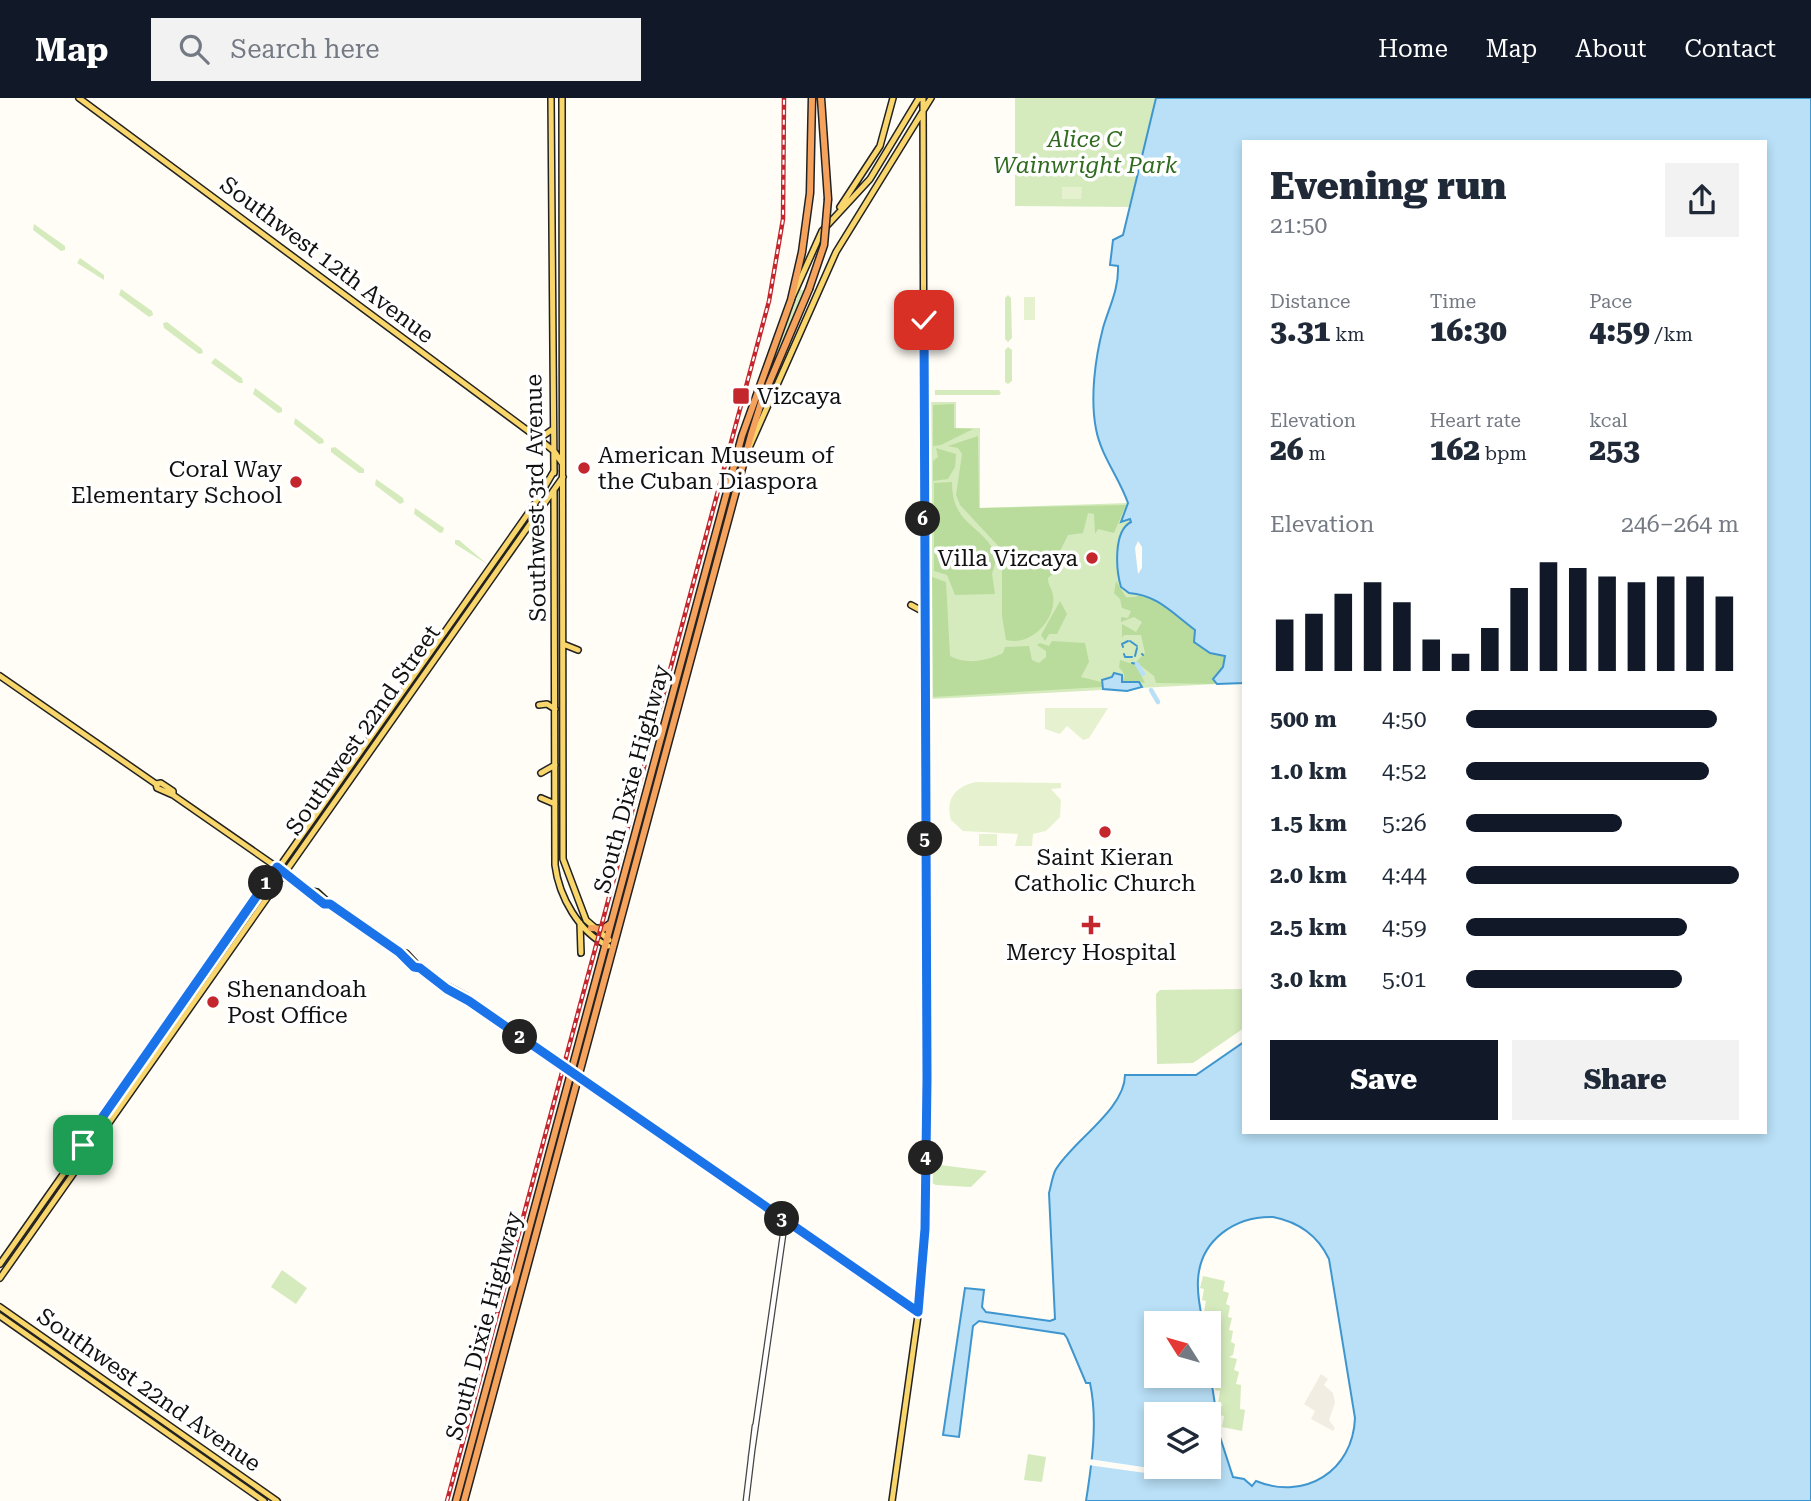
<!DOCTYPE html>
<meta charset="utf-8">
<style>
:root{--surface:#fff;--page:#f2f2f3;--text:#1f2937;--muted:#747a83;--accent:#111827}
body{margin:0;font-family:"Roboto Serif",serif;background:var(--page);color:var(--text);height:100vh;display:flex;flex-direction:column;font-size:26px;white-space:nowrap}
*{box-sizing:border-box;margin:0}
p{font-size:23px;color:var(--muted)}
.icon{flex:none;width:38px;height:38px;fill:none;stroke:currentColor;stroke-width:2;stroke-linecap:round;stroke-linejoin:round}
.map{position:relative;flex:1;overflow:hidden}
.drawer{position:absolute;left:1242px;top:42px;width:525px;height:994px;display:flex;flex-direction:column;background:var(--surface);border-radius:0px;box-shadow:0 4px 10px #0003}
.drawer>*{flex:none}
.needle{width:46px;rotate:307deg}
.fabs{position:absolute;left:1144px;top:1213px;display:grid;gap:14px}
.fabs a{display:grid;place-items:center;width:77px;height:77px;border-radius:0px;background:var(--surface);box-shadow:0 4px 10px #0003;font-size:35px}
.pin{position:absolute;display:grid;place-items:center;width:60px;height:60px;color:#fff;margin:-30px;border-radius:14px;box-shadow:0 4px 10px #0006}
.km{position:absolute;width:35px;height:35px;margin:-18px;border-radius:50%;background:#222;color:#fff;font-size:19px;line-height:35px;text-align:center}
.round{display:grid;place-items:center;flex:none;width:74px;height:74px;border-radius:0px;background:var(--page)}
.head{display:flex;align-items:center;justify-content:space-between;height:119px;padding:0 28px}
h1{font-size:38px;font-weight:800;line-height:52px}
.figures{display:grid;grid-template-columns:repeat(3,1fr);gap:10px;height:119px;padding:7px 28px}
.figures div{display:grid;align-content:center}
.figures b{font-size:30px;font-weight:800}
.figures small{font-size:19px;font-weight:400}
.figures p{font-size:19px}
.chart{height:196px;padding:14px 28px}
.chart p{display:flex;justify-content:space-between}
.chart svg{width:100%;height:126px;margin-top:7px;stroke:var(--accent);stroke-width:6}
.action{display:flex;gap:14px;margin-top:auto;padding:14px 28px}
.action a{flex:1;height:80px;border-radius:0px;background:var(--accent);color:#fff;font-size:28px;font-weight:800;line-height:80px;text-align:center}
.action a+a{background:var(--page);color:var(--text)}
ul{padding:0 28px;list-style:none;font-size:23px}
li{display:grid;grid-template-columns:112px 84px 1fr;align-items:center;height:52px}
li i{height:18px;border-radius:9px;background:var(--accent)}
header{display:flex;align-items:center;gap:42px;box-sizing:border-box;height:98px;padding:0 35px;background:var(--accent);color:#fff}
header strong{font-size:33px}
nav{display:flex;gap:38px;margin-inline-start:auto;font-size:24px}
.search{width:490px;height:63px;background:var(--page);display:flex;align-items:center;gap:18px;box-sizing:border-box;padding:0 24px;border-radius:0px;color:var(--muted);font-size:26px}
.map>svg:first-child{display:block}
</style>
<header>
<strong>Map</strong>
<div class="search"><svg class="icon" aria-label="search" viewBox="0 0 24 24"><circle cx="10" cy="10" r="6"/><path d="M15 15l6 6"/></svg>Search here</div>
<nav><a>Home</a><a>Map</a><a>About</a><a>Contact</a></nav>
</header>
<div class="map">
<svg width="1811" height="1403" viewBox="0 0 1811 1403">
<rect width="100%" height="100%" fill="#fffdf5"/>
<path fill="#d5ebbd" d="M1015,0H1156L1129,109L1015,108Z
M34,126L65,148V152L61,153L33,132Z
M80,160L104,177V182L77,165Z
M121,191L152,213L153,217L149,219L119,197Z
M800,191L804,193L758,304L612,836L747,331Z
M1008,197L1011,200L1012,240L1008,244L1005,241V200Z
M167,224L202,251L203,255L199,256L164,230L163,225Z
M1008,249L1012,252V283L1008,286L1005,284V252Z
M215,260L242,280L243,285H239L211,265Z
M255,290L282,310V314L278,315L253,296Z
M935,292H999L1001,295L999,297H935Z
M931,304H956V330H980V410L1128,405L1122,423L1130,421L1131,424L1119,438L1121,489L1127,494L1142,495L1217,586L932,601Z
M295,320L323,341L324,345L319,346L294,326Z
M335,349L364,371V375H359L331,354V350Z
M376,381L403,400L404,404L400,406L375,387Z
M415,410L444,430L443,434L440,435L414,416Z
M455,442H459L487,466L455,446Z
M1244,891V930L1193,965L1157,966L1156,896L1160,892Z
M933,1066L987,1073L971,1089L936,1087L932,1085Z
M282,1172L307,1190L296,1206L271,1189Z
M1203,1178L1225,1183L1223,1193L1229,1195L1226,1206L1230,1208L1228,1219L1232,1220L1229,1232L1233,1233L1231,1244L1235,1246L1233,1257L1229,1259L1237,1261L1234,1272L1239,1274L1236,1286L1241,1287L1240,1311L1245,1312L1242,1333L1222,1329L1224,1318L1219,1317L1222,1306L1218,1305L1220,1293L1215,1292L1218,1281L1213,1280L1216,1269L1211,1268L1214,1253L1209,1252L1211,1227L1206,1225L1208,1215L1204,1214L1206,1203L1202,1202L1204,1191L1200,1190Z
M1028,1356L1046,1359L1042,1384L1024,1382Z"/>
<path fill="#b9dc9c" d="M954,306V330L973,331L941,347L933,348V307Z
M978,338L979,410L1126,407L1114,435L1098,431L1095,436L1094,416L1088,415L1083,435L1068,437L1059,455L1003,453L960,407L956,397L962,356L958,350L948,348Z
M936,350L956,356L955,369L948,381L933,383V363L938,359Z
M952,384C952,429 983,425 997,459L992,476L995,496L955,497L947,477L934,473V385Z
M1057,462L1060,470L1048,480C1048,487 1052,491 1053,497C1057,522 1030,549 1006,542L1002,518V473L1010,466Z
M932,479L946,484L950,558C966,567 987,563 1003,555L1005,549L1029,548L1032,562L1039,565L1046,559V553L1037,547L1040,545L1049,548L1052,543L1085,545L1089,564L1081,579L1101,584L1102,589L933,599Z
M1116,483L1126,499C1133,500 1137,498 1142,497C1156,496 1184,524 1195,532L1194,544L1210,555L1225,558L1223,569L1214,581L1217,586L1156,585L1154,578L1136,564L1145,555L1141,537H1124L1122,540V526L1136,534L1142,524L1134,519L1121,524V519L1128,520L1131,513L1122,510L1120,501L1114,495Z
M1060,503L1067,516L1057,536H1049L1045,543L1041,537Z
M1120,562L1136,567L1145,585L1123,583L1124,576L1119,569Z"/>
<path fill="#e6f2cf" d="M1062,89H1082L1081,101H1062Z
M1024,199H1035V222H1024Z
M1045,610H1108L1089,640L1083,642L1067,628L1060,636L1045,631Z
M976,684L1061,685V690L1051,691L1061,702L1060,719L1046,733L1033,736L1032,748H1015L1018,736L963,733L951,722C945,701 956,688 976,684Z
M979,736H997V748H979Z"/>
<path fill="#f1ede2" d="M1321,1276L1328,1281L1324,1287L1333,1295L1335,1305L1329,1322L1335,1330L1333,1333L1311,1321L1315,1313L1304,1306Z"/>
<path fill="#b9e0f7" stroke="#3f96cf" stroke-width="2" fill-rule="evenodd" d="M1156,0H1811V1403H1086C1092,1365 1098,1322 1090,1285H1086L1067,1240L1064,1236L979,1223L973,1228L959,1339L943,1337L965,1190L984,1192L982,1209L986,1214L1050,1223L1055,1221L1049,1095C1051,1088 1052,1080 1055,1073C1070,1045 1125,1012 1125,977H1196L1244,944V1034H1766V44H1244V585L1217,586L1213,581L1223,569L1225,558L1210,555L1194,544L1195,532C1171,514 1157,497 1129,495L1121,489C1116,472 1113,433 1131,424L1130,421L1121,424L1128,405C1119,379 1101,358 1096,331C1090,300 1095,261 1103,230C1109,209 1119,191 1118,168L1110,167L1113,142L1123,137ZM1273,1119C1299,1124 1318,1138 1329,1161L1355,1320C1353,1373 1305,1403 1256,1383L1252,1388L1244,1381L1233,1379L1220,1339L1209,1268V1278H1157V1225H1203C1200,1211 1197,1196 1198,1182C1200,1142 1235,1118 1273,1119ZM1157,1316H1209V1368H1157Z
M1114,575L1122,577V584H1139L1142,589L1127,593L1103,591L1102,582L1112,579Z"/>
<path fill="#fffdf5" d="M1138,443L1142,449V470L1138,476L1135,450Z
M1089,1361L1143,1369H1204L1153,1376L1088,1367Z"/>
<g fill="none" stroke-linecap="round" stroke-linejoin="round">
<path stroke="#3f96cf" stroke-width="2" d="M1130,543L1137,548
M1123,549L1122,546L1128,543
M1124,556L1125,559H1132
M1142,556L1143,557
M1135,558L1137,550
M1132,565L1137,566"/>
<path stroke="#b9e0f7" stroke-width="4.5" d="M1137,566L1143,576
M1151,592L1158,604"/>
<g stroke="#444" stroke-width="7">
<path id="minor" d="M751,1360L785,1123
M746,1403L755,1328"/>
</g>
<g stroke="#222" stroke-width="8">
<path id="major" d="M79,0L535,338L554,353L562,365
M551,0L554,375
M562,0L563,761L586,822L609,842
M840,109L880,48L893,0
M791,202L822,133L870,81L919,0
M535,338H543L553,331
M749,350L836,154L931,0
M554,392L555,767C559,799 579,834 608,848
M911,507L924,514
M563,546L578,552
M0,578L156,686L161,685L173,693V697
M539,607L547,606L555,611
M541,675L555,667
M156,686L157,690L173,697L311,793L324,806H330L399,854L414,869L420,870L447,892L469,903L918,1214
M541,700L555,706
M311,793L317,794L330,806
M580,825L581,855
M399,854L406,855L420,870
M444,886L466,898L469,903
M0,1166L534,407L554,373
M0,1180L563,379
M0,1209L277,1403
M0,1218L264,1403
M892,1403L920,1203L926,1090L923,0"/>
</g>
<g stroke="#222" stroke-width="9">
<path id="highway" d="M821,0L828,101
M591,830L603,831L610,826
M456,1403L742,338L791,202L802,154L810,95L812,0
M464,1403L751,337L762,302L809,191"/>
</g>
<use href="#minor" stroke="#fff" stroke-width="4.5"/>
<use href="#major" stroke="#f9d66b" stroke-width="5"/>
<use href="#highway" stroke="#f5a25d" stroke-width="6"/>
<g stroke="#c4262e" stroke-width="4.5">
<path id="rail" d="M447,1403L769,203L783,121L784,0"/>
</g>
<use href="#rail" stroke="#fff" stroke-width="2" stroke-dasharray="5" stroke-linecap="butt"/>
<g stroke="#222" stroke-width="9" stroke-linecap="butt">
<path id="highway-bridge" d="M809,191L824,147L828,101"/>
</g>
<use href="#highway-bridge" stroke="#f5a25d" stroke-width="6"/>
</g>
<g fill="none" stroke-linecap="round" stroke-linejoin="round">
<g stroke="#fff" stroke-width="14">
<path id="route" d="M83,1047L277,769L324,806H330L399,854L414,869L420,870L447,891L469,903L918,1214L925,1131L927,981L924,222"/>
</g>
<use href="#route" stroke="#1a73e8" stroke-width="9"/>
</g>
<g fill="#c4262e" stroke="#fff" stroke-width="2.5">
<rect x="732" y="289" width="18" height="18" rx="3.5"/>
<circle cx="584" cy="370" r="7"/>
<circle cx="296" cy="384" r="7"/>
<circle cx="1092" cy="460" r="7"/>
<circle cx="1105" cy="734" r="7"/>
<path d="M1087.5 816.5h7v7h7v7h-7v7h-7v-7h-7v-7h7z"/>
<circle cx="213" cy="904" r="7"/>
</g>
<g text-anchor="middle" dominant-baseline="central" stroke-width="7" stroke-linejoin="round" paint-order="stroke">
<g font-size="23" font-style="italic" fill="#2f6b1f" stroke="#fff">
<text x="1085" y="41">Alice C<tspan x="1085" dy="26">Wainwright Park</tspan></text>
</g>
<g font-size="23" fill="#111" stroke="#fff">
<text transform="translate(327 162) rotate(37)">Southwest 12th Avenue</text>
<text transform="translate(536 400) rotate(-91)">Southwest 3rd Avenue</text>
<text transform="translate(363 632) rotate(-55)">Southwest 22nd Street</text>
<text transform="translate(632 681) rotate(-75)">South Dixie Highway</text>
<text transform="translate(484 1228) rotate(-75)">South Dixie Highway</text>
<text transform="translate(149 1292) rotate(35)">Southwest 22nd Avenue</text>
</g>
<g font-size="23" fill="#111" stroke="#fff" text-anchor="start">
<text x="757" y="298">Vizcaya</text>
<text x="598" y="357">American Museum of<tspan x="598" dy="26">the Cuban Diaspora</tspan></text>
<text x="282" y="371" text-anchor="end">Coral Way<tspan x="282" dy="26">Elementary School</tspan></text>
<text x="1078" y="460" text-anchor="end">Villa Vizcaya</text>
<text x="1105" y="759" text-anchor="middle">Saint Kieran<tspan x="1105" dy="26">Catholic Church</tspan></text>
<text x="1091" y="854" text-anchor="middle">Mercy Hospital</text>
<text x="227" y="891">Shenandoah<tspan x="227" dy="26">Post Office</tspan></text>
</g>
</g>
</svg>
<div class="fabs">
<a><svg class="needle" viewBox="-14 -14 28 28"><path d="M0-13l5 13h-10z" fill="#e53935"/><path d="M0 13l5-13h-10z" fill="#747a83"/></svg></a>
<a><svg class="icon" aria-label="layers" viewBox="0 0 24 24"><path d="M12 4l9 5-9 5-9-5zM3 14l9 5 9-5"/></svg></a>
</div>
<div class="pin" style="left:83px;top:1047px;background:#1e9e55"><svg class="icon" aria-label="arrive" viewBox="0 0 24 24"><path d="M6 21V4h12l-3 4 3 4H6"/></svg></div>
<div class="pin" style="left:924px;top:222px;background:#d93025"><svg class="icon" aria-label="check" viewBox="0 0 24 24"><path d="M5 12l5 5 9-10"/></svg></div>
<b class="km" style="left:266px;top:785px">1</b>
<b class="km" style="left:520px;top:939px">2</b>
<b class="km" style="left:782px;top:1121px">3</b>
<b class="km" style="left:926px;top:1060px">4</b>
<b class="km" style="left:925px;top:741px">5</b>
<b class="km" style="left:923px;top:421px">6</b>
<section class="drawer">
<div class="head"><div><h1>Evening run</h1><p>21:50</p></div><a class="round"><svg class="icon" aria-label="share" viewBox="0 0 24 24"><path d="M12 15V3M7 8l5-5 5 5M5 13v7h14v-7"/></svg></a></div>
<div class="figures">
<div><p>Distance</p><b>3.31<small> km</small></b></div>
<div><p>Time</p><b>16:30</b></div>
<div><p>Pace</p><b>4:59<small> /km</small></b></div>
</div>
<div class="figures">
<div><p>Elevation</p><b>26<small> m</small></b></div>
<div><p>Heart rate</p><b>162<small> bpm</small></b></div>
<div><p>kcal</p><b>253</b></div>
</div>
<div class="chart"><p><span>Elevation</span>246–264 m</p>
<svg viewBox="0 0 160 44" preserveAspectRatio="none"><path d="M5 44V26M15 44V24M25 44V17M35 44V13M45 44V20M55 44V33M65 44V38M75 44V29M85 44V15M95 44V6M105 44V8M115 44V11M125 44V13M135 44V11M145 44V11M155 44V18"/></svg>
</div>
<ul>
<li><b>500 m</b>4:50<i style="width:92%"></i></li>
<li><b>1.0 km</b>4:52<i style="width:89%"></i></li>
<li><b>1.5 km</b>5:26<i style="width:57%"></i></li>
<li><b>2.0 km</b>4:44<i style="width:100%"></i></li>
<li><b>2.5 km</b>4:59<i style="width:81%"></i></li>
<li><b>3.0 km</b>5:01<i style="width:79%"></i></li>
</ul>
<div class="action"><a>Save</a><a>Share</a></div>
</section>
</div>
